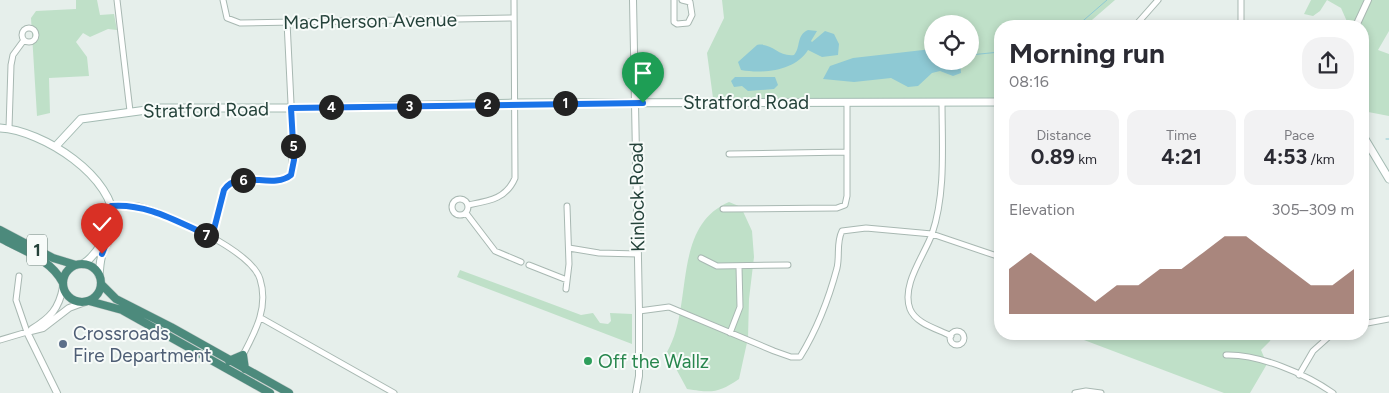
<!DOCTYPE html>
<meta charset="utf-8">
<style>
:root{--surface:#fff;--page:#f2f2f3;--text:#2b2b33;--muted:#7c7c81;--accent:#855347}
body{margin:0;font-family:Figtree,sans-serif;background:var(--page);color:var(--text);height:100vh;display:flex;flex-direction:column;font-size:19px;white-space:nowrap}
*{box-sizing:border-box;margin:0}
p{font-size:16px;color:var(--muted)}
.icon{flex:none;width:28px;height:28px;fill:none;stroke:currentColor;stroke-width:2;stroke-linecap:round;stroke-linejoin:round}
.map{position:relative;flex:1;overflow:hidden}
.drawer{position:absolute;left:994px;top:20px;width:375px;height:320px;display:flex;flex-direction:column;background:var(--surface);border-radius:20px;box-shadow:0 2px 8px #0003}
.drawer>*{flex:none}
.fabs{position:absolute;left:924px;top:15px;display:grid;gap:10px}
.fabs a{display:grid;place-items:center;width:55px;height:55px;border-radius:50%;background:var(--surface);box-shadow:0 2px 8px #0003;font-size:25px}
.pin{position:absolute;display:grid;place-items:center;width:42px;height:42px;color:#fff;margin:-51px -21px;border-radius:50% 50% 50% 0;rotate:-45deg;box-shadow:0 0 5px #0007}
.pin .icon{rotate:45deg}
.km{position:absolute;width:25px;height:25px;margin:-12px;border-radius:50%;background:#222;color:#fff;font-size:14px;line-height:25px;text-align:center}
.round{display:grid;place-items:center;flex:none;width:52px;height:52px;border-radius:20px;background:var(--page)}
.headline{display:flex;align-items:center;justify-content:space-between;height:85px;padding:0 15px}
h1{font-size:28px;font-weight:700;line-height:38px}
.metrics{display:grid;grid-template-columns:repeat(3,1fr);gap:8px;height:85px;padding:5px 15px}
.metrics div{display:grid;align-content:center;border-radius:12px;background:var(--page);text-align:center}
.metrics b{font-size:21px;font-weight:700}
.metrics small{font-size:14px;font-weight:400}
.metrics p{font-size:14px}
.chart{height:140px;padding:10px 15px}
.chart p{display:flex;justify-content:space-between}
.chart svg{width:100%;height:90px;margin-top:5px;fill:var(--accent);opacity:.7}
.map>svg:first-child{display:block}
</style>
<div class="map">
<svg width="1389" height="393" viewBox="0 0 1389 393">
<rect width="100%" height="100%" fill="#e6efeb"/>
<path fill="#bfe0c8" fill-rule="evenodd" d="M76,0H97L100,15L114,14L117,30L108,29L90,37L83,33L76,42L87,57L89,76L49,78L50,113L37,116L31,18L36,11L76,9Z
M722,0H1115L1085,26H1000V102L883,98H713L707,53L724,18ZM932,24H970V61H932Z
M1311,0H1327L1320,11L1313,16L1304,14Z
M1327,0H1389V31L1378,50L1389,54V116L1363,111L1362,26H1349L1341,8Z
M729,202L741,207L752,231L754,257L749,299L748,338L739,379C718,393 713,393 687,389L667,352C694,306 671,227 729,202Z
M460,270L581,315L593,313L600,323L608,324L611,321L610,313L632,314V344L457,277Z
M1088,334H1273L1270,341L1261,350L1267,364L1250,393H1224L1084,340Z"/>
<path fill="#8ec9d4" d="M808,30L817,31L811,41L812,42L825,31L834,34L839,44L838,55L822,57L808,50C795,71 763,74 741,70L738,62L757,45C772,42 778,57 794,55C801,47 796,35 808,30Z
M932,49V61H960L961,73L953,76L940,71L932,73L918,86L908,87L891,78L854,82L823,79L830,66L853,58Z
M735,77H775L778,85L774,89L748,91L742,86L734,87L731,81Z"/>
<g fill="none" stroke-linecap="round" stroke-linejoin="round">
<path stroke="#8ec9d4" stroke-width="1" d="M1077,26L1107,0
M970,55L1000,52
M1386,139H1389"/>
<g stroke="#a8b8b2" stroke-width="7">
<path id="minor" d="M117,0L130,111
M223,0L227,18L240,23L514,18
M674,0V22L677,24L688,23L692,15L690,2L682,0
M1241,0V26
M1135,26L1158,0
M22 35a7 7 0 1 1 14 0a7 7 0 1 1-14 0Z
M942,102C942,144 946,193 932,234C924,256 901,285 910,309C916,324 938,329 951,336
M9,128L11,65L13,55L24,40
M729,154L847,152
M452 207a8 8 0 1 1 16 0a8 8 0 1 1-16 0Z
M468,205C489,201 506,199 515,178L514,0
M111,206C120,205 130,205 138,206C167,213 251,250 260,279C269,307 255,332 243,355
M723,209L837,208L845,205L847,196V102
M466,213L495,251L521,262
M212,237L224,190C238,168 273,190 291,175L293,144L287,22
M569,248L599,253L638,254
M701,258L717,266L788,265
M529,265L567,280
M566,289L569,264L567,206
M639,311L669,307L774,351L791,357H800C816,331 829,298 837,268C840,255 836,243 842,231L866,228L932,234L1000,257
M261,318L394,393
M1362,324L1389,319
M950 338a7 7 0 1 1 14 0a7 7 0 1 1-14 0Z
M730,333L740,307L739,267
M0,340L27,332L16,300L19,276
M1226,355C1259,354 1306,374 1333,393
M1299,375L1313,351L1332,334
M1075,393L1086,391L1101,393"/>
</g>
<g stroke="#a8b8b2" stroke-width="8">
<path id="tertiary" d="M633,0L639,311V376L636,393
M1356,26L1368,0
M32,329C50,318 59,309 63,287
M27,332L57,393
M27,332L43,328L69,308L85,302"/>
</g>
<g stroke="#a4bbb3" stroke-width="9">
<path id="secondary" d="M0,128C42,130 116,177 114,224C114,233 108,241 104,249C100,257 100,266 99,275
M1362,134L1389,179
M55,147L81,119L161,108H291L516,103L1000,102
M83,264C101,252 106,234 112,214"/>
</g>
<g stroke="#c2cac8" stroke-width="9">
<path id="trunk" d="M0,230L53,258L76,265
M0,238C22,250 51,259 63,283
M63 283a19 19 0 1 1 38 0a19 19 0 1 1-38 0Z
M101,284L116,299L171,327L289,393
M89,301L122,310L270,393
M229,361L243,355L245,369"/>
</g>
<use href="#minor" stroke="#fff" stroke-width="5"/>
<use href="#tertiary" stroke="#fff" stroke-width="6"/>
<use href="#secondary" stroke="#fff" stroke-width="7"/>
<use href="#trunk" stroke="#4c8a7c" stroke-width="8"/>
</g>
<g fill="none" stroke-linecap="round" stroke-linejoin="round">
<g stroke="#fff" stroke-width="10">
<path id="route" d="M102,254L114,224L111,206C148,203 179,223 212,237L224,190C238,168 273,190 291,175L294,160L291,108L643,103"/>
</g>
<use href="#route" stroke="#1a73e8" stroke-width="6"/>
</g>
<circle fill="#5c6f8a" stroke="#f7fbf9" stroke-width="2" cx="63" cy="344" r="5"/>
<circle fill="#2e9e5b" stroke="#f7fbf9" stroke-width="2" cx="588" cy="361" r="5"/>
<g text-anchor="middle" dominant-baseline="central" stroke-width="4" stroke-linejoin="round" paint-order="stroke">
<rect fill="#f7fbf9" stroke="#637a73" stroke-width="1" x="27" y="234.5" width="20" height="31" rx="4"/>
<g font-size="18" font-weight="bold" fill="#24423a">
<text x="37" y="250">1</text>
</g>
<g font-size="19" fill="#24423a" stroke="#f7fbf9">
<text transform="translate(370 21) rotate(-1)">MacPherson Avenue</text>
<text x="746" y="102">Stratford Road</text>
<text transform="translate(206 110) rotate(-1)">Stratford Road</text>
<text transform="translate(637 197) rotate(-91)">Kinlock Road</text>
</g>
<g font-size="19" fill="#4e5e75" stroke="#f7fbf9" text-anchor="start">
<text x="73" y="333">Crossroads<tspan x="73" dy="22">Fire Department</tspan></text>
</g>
<g font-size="19" fill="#27864d" stroke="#f7fbf9" text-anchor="start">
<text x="598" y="361">Off the Wallz</text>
</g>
</g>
</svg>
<div class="fabs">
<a><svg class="icon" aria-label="locate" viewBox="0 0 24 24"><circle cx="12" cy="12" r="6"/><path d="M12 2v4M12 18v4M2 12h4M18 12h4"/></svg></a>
</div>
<div class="pin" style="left:643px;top:103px;background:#1e9e55"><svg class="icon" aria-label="arrive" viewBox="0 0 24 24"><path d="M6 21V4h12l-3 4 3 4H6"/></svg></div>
<div class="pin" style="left:102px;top:254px;background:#d93025"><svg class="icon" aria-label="check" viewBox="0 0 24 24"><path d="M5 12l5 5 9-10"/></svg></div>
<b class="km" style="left:565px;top:103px">1</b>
<b class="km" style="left:487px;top:104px">2</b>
<b class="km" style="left:409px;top:106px">3</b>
<b class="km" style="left:331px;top:107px">4</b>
<b class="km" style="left:293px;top:146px">5</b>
<b class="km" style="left:243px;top:180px">6</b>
<b class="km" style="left:206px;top:235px">7</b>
<section class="drawer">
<div class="headline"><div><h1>Morning run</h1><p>08:16</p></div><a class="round"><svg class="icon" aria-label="share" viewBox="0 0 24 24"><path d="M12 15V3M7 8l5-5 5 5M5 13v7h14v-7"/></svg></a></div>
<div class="metrics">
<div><p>Distance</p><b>0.89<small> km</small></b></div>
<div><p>Time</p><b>4:21</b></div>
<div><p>Pace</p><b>4:53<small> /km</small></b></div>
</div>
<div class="chart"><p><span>Elevation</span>305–309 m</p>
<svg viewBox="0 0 160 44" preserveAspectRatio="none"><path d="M0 44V22L10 14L20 22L30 30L40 38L50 30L60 30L70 22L80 22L90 14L100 6L110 6L120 14L130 22L140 30L150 30L160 22V44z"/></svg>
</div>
</section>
</div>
